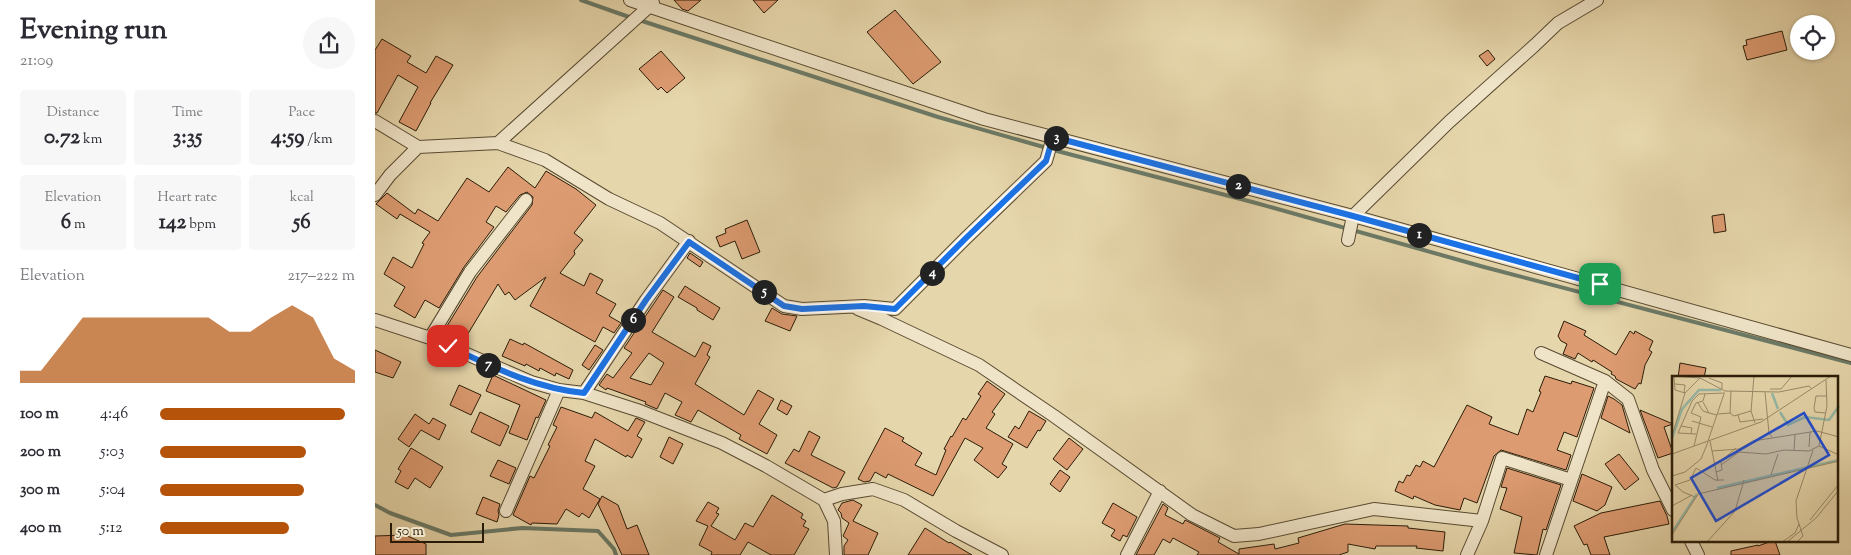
<!DOCTYPE html>
<meta charset="utf-8">
<style>
:root{--surface:#fff;--page:#f7f7f7;--text:#2b2b33;--muted:#7c7c81;--accent:#b45309}
body{margin:0;font-family:"Sorts Mill Goudy",serif;background:var(--page);color:var(--text);height:100vh;display:flex;flex-direction:column;font-size:19px;white-space:nowrap}
*{box-sizing:border-box;margin:0}
p{font-size:16px;color:var(--muted)}
.icon{flex:none;width:28px;height:28px;fill:none;stroke:currentColor;stroke-width:2;stroke-linecap:round;stroke-linejoin:round}
.map{position:relative;flex:1;overflow:hidden}
.details{display:flex;flex-direction:column;background:var(--surface);width:375px}
.details>*{flex:none}
.tools{position:absolute;left:1415px;top:15px;display:grid;gap:10px}
.tools a{display:grid;place-items:center;width:45px;height:45px;border-radius:50%;background:var(--surface);box-shadow:0 1px 4px #0004;font-size:25px}
.scale{position:absolute;left:15px;bottom:12px;width:94px;box-sizing:border-box;padding-left:5px;border:2px solid #2a1c08;border-top:0;font-size:14px;line-height:18px;white-space:nowrap;color:#2a1c08;-webkit-text-stroke:4px #efe4c8;paint-order:stroke}
.pin{position:absolute;display:grid;place-items:center;width:42px;height:42px;color:#fff;margin:-21px;border-radius:10px;box-shadow:0 2px 8px #0006}
.km{position:absolute;width:25px;height:25px;margin:-12px;border-radius:50%;background:#222;color:#fff;font-size:14px;line-height:25px;text-align:center}
.round{display:grid;place-items:center;flex:none;width:52px;height:52px;border-radius:26px;background:var(--page)}
.headline{display:flex;align-items:center;justify-content:space-between;height:85px;padding:0 20px}
h1{font-size:28px;font-weight:800;line-height:38px}
.stats{display:grid;grid-template-columns:repeat(3,1fr);gap:8px;height:85px;padding:5px 20px}
.stats div{display:grid;align-content:center;border-radius:5px;background:var(--page);text-align:center}
.stats b{font-size:21px;font-weight:800}
.stats small{font-size:14px;font-weight:400}
.stats p{font-size:14px}
.chart{height:140px;padding:10px 20px}
.chart p{display:flex;justify-content:space-between}
.chart svg{width:100%;height:90px;margin-top:5px;fill:var(--accent);opacity:.7}
ul{padding:0 20px;list-style:none;font-size:16px}
li{display:grid;grid-template-columns:80px 60px 1fr;align-items:center;height:38px}
li i{height:12px;border-radius:6px;background:var(--accent)}
main{display:flex;flex:1;min-height:0}
.map>svg:first-child{display:block}
</style>
<main>
<section class="details">
<div class="headline"><div><h1>Evening run</h1><p>21:09</p></div><a class="round"><svg class="icon" aria-label="share" viewBox="0 0 24 24"><path d="M12 15V3M7 8l5-5 5 5M5 13v7h14v-7"/></svg></a></div>
<div class="stats">
<div><p>Distance</p><b>0.72<small> km</small></b></div>
<div><p>Time</p><b>3:35</b></div>
<div><p>Pace</p><b>4:59<small> /km</small></b></div>
</div>
<div class="stats">
<div><p>Elevation</p><b>6<small> m</small></b></div>
<div><p>Heart rate</p><b>142<small> bpm</small></b></div>
<div><p>kcal</p><b>56</b></div>
</div>
<div class="chart"><p><span>Elevation</span>217–222 m</p>
<svg viewBox="0 0 160 44" preserveAspectRatio="none"><path d="M0 44V38L10 38L20 25L30 12L40 12L50 12L60 12L70 12L80 12L90 12L100 19L110 19L120 12L130 6L140 12L150 32L160 38V44z"/></svg>
</div>
<ul>
<li><b>100 m</b>4:46<i style="width:95%"></i></li>
<li><b>200 m</b>5:03<i style="width:75%"></i></li>
<li><b>300 m</b>5:04<i style="width:74%"></i></li>
<li><b>400 m</b>5:12<i style="width:66%"></i></li>
</ul>
</section>
<div class="map">
<svg width="1476" height="555" viewBox="0 0 1476 555">
<rect width="100%" height="100%" fill="#e6d6ab"/>
<filter id="stains"><feTurbulence type="fractalNoise" baseFrequency=".004" numOctaves="4"/><feColorMatrix values="0 0 0 0 .2 0 0 0 0 .09 0 0 0 0 .02 0 0 0 .5 -.17"/></filter>
<radialGradient id="worn" r=".72"><stop offset=".6" stop-color="#630" stop-opacity="0"/><stop offset="1" stop-color="#630" stop-opacity=".3"/></radialGradient>
<g fill="none" stroke-linecap="round" stroke-linejoin="round">
<path stroke="#6b7a67" stroke-width="4" d="M206,0L257,18
M264,20L563,117L686,152L881,203L1109,267L1476,363
M0,505L15,513L76,535L147,528L223,531L239,549L241,555"/>
</g>
<path fill="#dd9b71" stroke="#2a1c08" fill-rule="evenodd" d="M299,0H326L313,11L307,9Z
M378,0H403L389,13Z
M520,10L566,62L538,84L492,32Z
M1407,31L1412,50L1372,60L1368,46L1372,45L1371,40Z
M7,39L36,56L32,62L51,73L61,56L78,65L55,103H56L41,131L24,122L43,87L23,75L2,113H0V50Z
M1113,50L1120,59L1112,66L1104,56Z
M286,51L310,78L292,93L286,87L283,90L264,69Z
M133,167L160,188L171,171L201,189L221,205L199,233L208,240L199,251L200,254L185,273L209,286L215,273L228,280L221,293L241,304L234,316L246,323L239,333L228,327L220,342L155,306L171,277L140,300L134,292L130,295L123,284L88,342L69,331L102,277L157,205L158,197L152,192L145,195L131,212L121,206L111,222L119,227L89,267L64,308L50,300L40,318L19,306L30,287L9,274L18,257L37,268L49,244L47,243L55,232L25,214L22,219L1,204L12,193L40,214L43,209L63,221L92,178L114,192Z
M1349,214L1351,231L1339,233L1337,216Z
M372,220L385,252L367,259L360,241L345,247L341,237L351,233L350,229Z
M315,253L328,262L325,267L312,258Z
M310,286L345,308L338,320L322,310V308L303,297Z
M288,290L299,297L277,332L320,357L328,342L336,346L332,355L335,357L320,384L369,415L383,390L399,399L384,424L402,435L392,454L364,439L366,435L323,410L316,422L300,415L307,402L290,393L282,409L270,404L271,402L232,388L231,390L224,385L232,374L238,378L257,353L249,348ZM274,353L289,363L276,385L255,378Z
M397,308L407,314L422,316L415,331L390,321Z
M1189,321L1211,331L1209,335L1241,355L1255,331L1259,334L1260,331L1278,341L1274,350L1277,352L1270,365L1266,384L1264,383L1260,389L1241,379L1240,376L1236,374L1237,372L1218,360L1217,362L1203,353L1200,359L1188,354L1192,344L1186,341L1183,336Z
M135,339L148,345L149,343L198,370L194,379L181,373L180,376L165,368L164,371L151,364L150,366L127,356Z
M220,345L228,350L214,370L207,365Z
M0,350L26,362L18,378L0,372Z
M1305,363L1331,368L1329,378H1303Z
M118,375L171,400L163,418L161,417L152,440L134,433L145,405L111,391Z
M1170,376L1196,384L1197,381L1219,388L1202,437L1189,432L1182,450L1196,455L1191,470L1126,450L1119,456L1102,503L1089,498L1085,510L1060,505L1039,496L1038,499L1020,491L1024,481L1028,483L1032,475L1035,476L1041,465L1045,467L1048,461L1059,467L1092,405L1117,417L1114,424L1143,435L1152,409L1158,412L1166,392L1164,391Z
M612,381L630,394L617,412L620,414L611,428L638,444L627,464L632,467L623,478L599,460L608,448L590,438L558,496L513,474L511,478L500,472L495,481L489,482L483,479L510,428L529,438L527,441L547,453L540,465L561,475L571,450L569,449L576,436L577,437L588,418L591,420L606,396L603,394Z
M84,385L106,395L96,415L75,405Z
M1233,396L1239,399L1247,405L1255,433L1226,418Z
M406,400L417,406L412,415L402,409Z
M186,407L217,418L220,412L253,431L261,418L270,422L262,436L267,439L257,458L252,455L251,457L220,439L210,461L220,466L208,489L225,499L214,518L207,513L204,517L191,509L182,524L157,523L156,525L138,515L155,476L159,478L175,446L173,445L182,427L178,425Z
M1265,410L1298,424L1289,427L1298,453L1283,458Z
M654,411L671,421L665,431L663,430L652,448L633,437L640,426L644,429Z
M105,412L134,426L125,446L96,432Z
M40,414L54,424L58,418L71,425L64,440L46,430L34,447L23,439Z
M434,431L445,437L436,455L470,472L462,487L458,488L410,463L419,449L424,452Z
M294,437L308,444L298,464L285,457Z
M694,438L708,449L692,470L678,459Z
M36,448L68,467L55,488L40,478L33,489L20,482L26,471L23,469Z
M1244,454L1264,479L1250,490L1230,464Z
M123,460L141,468L134,484L115,476Z
M1132,468L1186,485L1171,530L1168,529L1162,555L1139,553L1147,517L1125,509L1132,488L1126,487Z
M685,470L695,477L685,492L675,484Z
M1207,474L1237,487L1230,505L1222,511L1198,501Z
M397,495L428,514L426,518L431,521L428,526L434,529L419,555H396L373,542L365,555H336L337,552L324,545L333,526L321,521L333,502L344,508L341,513L344,514L336,526L360,540L370,523L378,527Z
M227,496L243,505L252,529L262,525L274,555H247L223,504Z
M108,497L125,504L123,511L124,515L122,522L101,514Z
M478,500L487,505L478,521L503,533L493,555H469V546L473,540L468,536L474,523L467,518L466,513L463,510L467,503Z
M1285,501L1292,516L1294,524L1229,537L1235,555H1216L1212,544L1209,545L1199,526L1226,513Z
M738,503L762,517L752,537L748,535L745,541L736,536L740,530L727,523Z
M788,504L793,508L790,515L808,524L810,520L845,538L843,542L864,554V549L899,544L900,549L924,543L923,538L970,524L1033,526V528L1070,532L1068,551L1041,548L1042,546H1001L1000,549L973,544V552L964,555H822L824,552L798,538L795,543L788,539L779,555H761Z
M550,528L574,543L575,542L597,555H533Z
M30,535L51,544V555H0V536Z
M1397,541H1400L1405,555H1356V551L1383,545V546Z"/>
<g fill="none" stroke-linecap="round" stroke-linejoin="round">
<g stroke="#594a31" stroke-width="14">
<path id="minor" d="M255,0L609,119L978,216L1476,355
M0,121L43,147L123,143L170,160L234,199L285,223L409,306L427,309L489,306L520,309L591,238L671,161L678,137
M123,143L278,3
M0,195L15,175L43,147
M973,240L978,216L1074,122L1160,45L1183,23L1222,0
M483,309L507,319L604,365L679,416L817,515L859,536L884,534L999,509L1107,521
M0,320L55,338L156,382L184,390L209,393L265,411L347,443L391,466L449,500L459,521L461,555
M55,338L95,272L151,200
M1166,353L1230,381L1253,399L1278,470L1298,510
M209,393L271,300L314,241
M449,500L467,494L498,489L529,500L581,531L627,555
M131,511L184,390
M1316,541L1323,555
M752,555L785,491
M1092,555L1107,521L1127,458L1196,480
M1171,555L1230,381"/>
</g>
<use href="#minor" stroke="#efe4c8" stroke-width="12"/>
</g>
<g fill="none" stroke-linecap="round" stroke-linejoin="round">
<g stroke="#fff" stroke-width="10">
<path id="route" d="M73,346C118,367 159,388 209,393L271,300L314,242L409,306L427,309L489,306L520,309L591,238L671,161L678,137L978,216L1225,284"/>
</g>
<use href="#route" stroke="#1a73e8" stroke-width="6"/>
</g>
<g transform="translate(1297 376)">
<rect width="166" height="166" fill="#e6d6ab"/>
<path fill="none" stroke="#96b9a7" stroke-width="2.5" d="M100,17L106,33M10,33L27,14H49M108,36L116,49L133,41L157,44L167,30M0,62L10,33M45,112L167,84M1,155L25,118"/>
<path fill="none" stroke="#9b8c6a" stroke-width="1" d="M1,0L28,2L53,15L107,16L137,10L140,13M29,0H45M82,0L79,35L83,47M2,1L3,14L13,17M37,2L50,7V13M3,8L13,9L12,17M98,13H109L120,0M93,16L97,57L100,61M31,26L37,37L45,39M26,27L31,35L37,37M19,37L29,41L22,70M19,37L24,27L31,25L33,18M58,37L62,40L79,35M153,37L143,36L142,32L144,20H155M46,38L58,37L59,15M66,39L68,46L91,43M20,45L40,51M9,50L20,52L19,57M24,58L6,57L20,25L27,18L53,17M0,60L13,17L28,2M36,65L52,18M38,65L46,105M147,70L155,30L154,4M137,71L138,56M40,75L67,73L81,65L145,55L167,61M122,75L123,59M0,78L89,46L159,0M49,89L67,76L94,78L112,74L137,75L147,70L167,79M44,96L50,94L49,85L64,72M99,99L106,78M0,100L13,96L29,83L36,66M23,121L11,116L3,109L18,104L24,92L43,104H52M0,130L20,119M138,144L167,108M0,159L26,118L167,85M35,166L63,135L72,104M110,166L123,157L127,148M115,166L144,142L167,114M125,166L131,160L125,142L124,125L141,74"/>
<path fill="#1d4ed8" fill-opacity="0.15" stroke="#1d4ed8" stroke-width="2.5" d="M132,37L157,79L44,145L19,102Z"/>
<rect width="166" height="166" fill="none" stroke="#2a1c08" stroke-width="2.5"/>
</g>
<rect width="100%" height="100%" filter="url(#stains)"/>
<rect width="100%" height="100%" fill="url(#worn)"/>
</svg>
<div class="tools">
<a><svg class="icon" aria-label="locate" viewBox="0 0 24 24"><circle cx="12" cy="12" r="6"/><path d="M12 2v4M12 18v4M2 12h4M18 12h4"/></svg></a>
</div>
<div class="scale">50 m</div>
<div class="pin" style="left:1225px;top:284px;background:#1e9e55"><svg class="icon" aria-label="arrive" viewBox="0 0 24 24"><path d="M6 21V4h12l-3 4 3 4H6"/></svg></div>
<div class="pin" style="left:73px;top:346px;background:#d93025"><svg class="icon" aria-label="check" viewBox="0 0 24 24"><path d="M5 12l5 5 9-10"/></svg></div>
<b class="km" style="left:1044px;top:235px">1</b>
<b class="km" style="left:863px;top:186px">2</b>
<b class="km" style="left:681px;top:138px">3</b>
<b class="km" style="left:557px;top:273px">4</b>
<b class="km" style="left:389px;top:292px">5</b>
<b class="km" style="left:258px;top:320px">6</b>
<b class="km" style="left:113px;top:365px">7</b>
</div>
</main>
